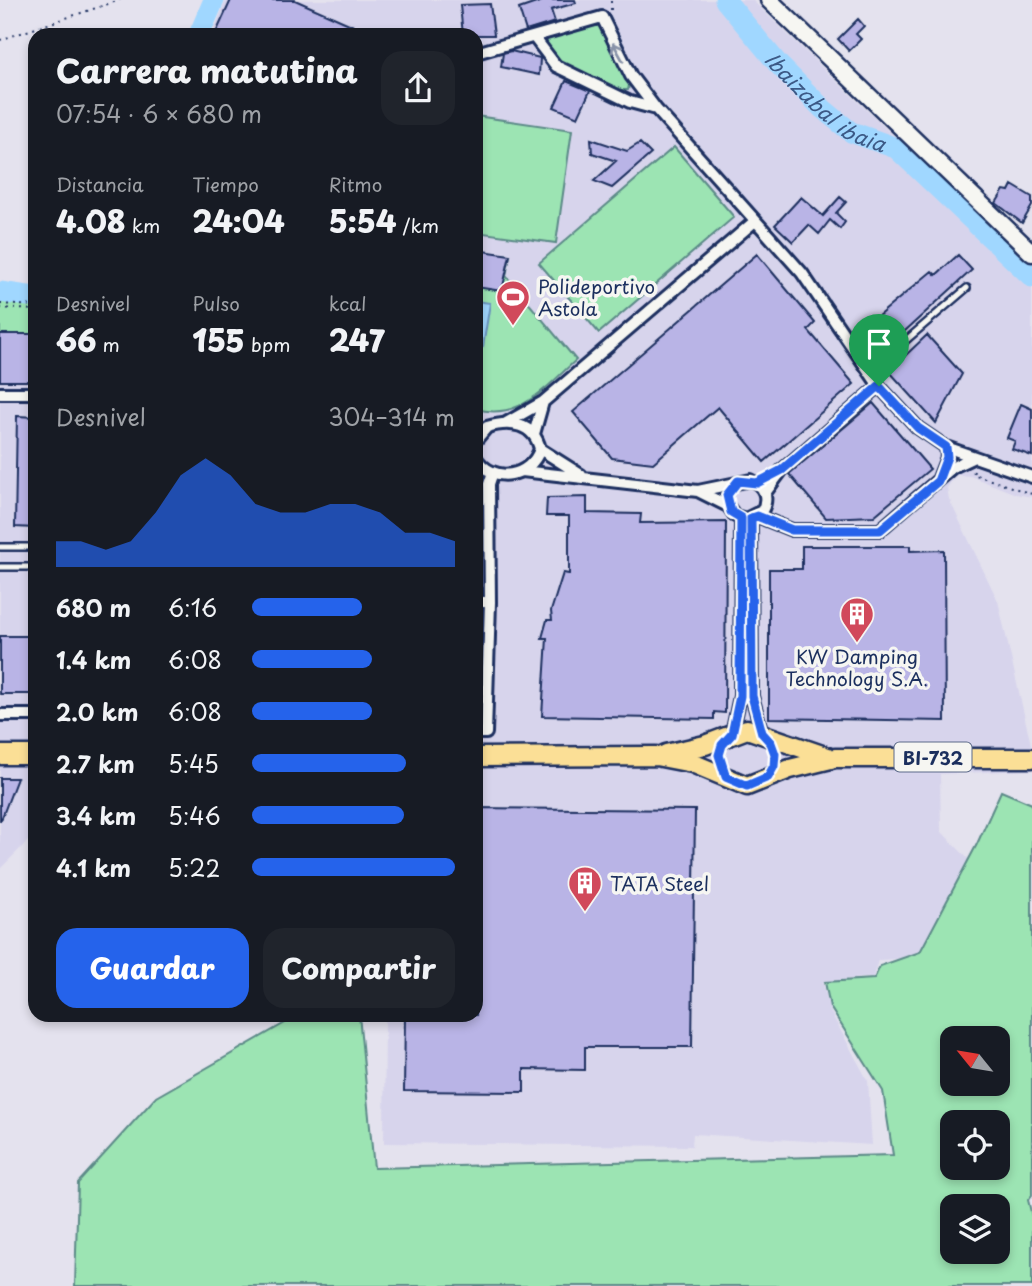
<!DOCTYPE html>
<html lang="es">
<meta charset="utf-8">
<style>
:root{--surface:#171b24;--page:#20242c;--text:#f1f3f6;--muted:#9ea1a6;--accent:#2563eb}
body{margin:0;font-family:"Playpen Sans",sans-serif;background:var(--page);color:var(--text);height:100vh;display:flex;flex-direction:column;font-size:26px;white-space:nowrap}
*{box-sizing:border-box;margin:0}
p{font-size:23px;color:var(--muted)}
.icon{flex:none;width:38px;height:38px;fill:none;stroke:currentColor;stroke-width:2;stroke-linecap:round;stroke-linejoin:round}
.map{position:relative;flex:1;overflow:hidden}
.details{position:absolute;left:28px;top:28px;width:455px;height:994px;display:flex;flex-direction:column;background:var(--surface);border-radius:21px;box-shadow:0 4px 10px #0003}
.details>*{flex:none}
.needle{width:46px;rotate:300deg}
.tools{position:absolute;left:940px;top:1026px;display:grid;gap:14px}
.tools a{display:grid;place-items:center;width:70px;height:70px;border-radius:14px;background:var(--surface);box-shadow:0 4px 10px #0003;font-size:35px}
.pin{position:absolute;display:grid;place-items:center;width:60px;height:60px;color:#fff;margin:-72px -30px;border-radius:50% 50% 50% 0;rotate:-45deg;box-shadow:0 0 7px #0007}
.pin .icon{rotate:45deg}
.round{display:grid;place-items:center;flex:none;width:74px;height:74px;border-radius:21px;background:var(--page)}
.overview{display:flex;align-items:center;justify-content:space-between;height:119px;padding:0 28px}
h1{font-size:32px;font-weight:800;line-height:52px}
.stats{display:grid;grid-template-columns:repeat(3,1fr);gap:10px;height:119px;padding:7px 28px}
.stats div{display:grid;align-content:center}
.stats b{font-size:30px;font-weight:800}
.stats small{font-size:19px;font-weight:400}
.stats p{font-size:19px}
.chart{height:196px;padding:14px 28px}
.chart p{display:flex;justify-content:space-between}
.chart svg{width:100%;height:126px;margin-top:7px;fill:var(--accent);opacity:.7}
.action{display:flex;gap:14px;margin-top:auto;padding:14px 28px}
.action a{flex:1;height:80px;border-radius:21px;background:var(--accent);color:#fff;font-size:28px;font-weight:800;line-height:80px;text-align:center}
.action a+a{background:var(--page);color:var(--text)}
ul{padding:0 28px;list-style:none;font-size:23px}
li{display:grid;grid-template-columns:112px 84px 1fr;align-items:center;height:52px}
li i{height:18px;border-radius:9px;background:var(--accent)}
.map>svg:first-child{display:block}
</style>
<div class="map">
<svg width="1032" height="1286" viewBox="0 0 1032 1286">
<rect width="100%" height="100%" fill="#e4e2ee"/>
<filter id="ink" filterUnits="userSpaceOnUse"><feTurbulence type="fractalNoise" baseFrequency=".0143" numOctaves="2"/><feDisplacementMap in="SourceGraphic" scale="14" xChannelSelector="R" yChannelSelector="G"/><feConvolveMatrix kernelMatrix="1 2 1 2 8 2 1 2 1" color-interpolation-filters="sRGB"/></filter>
<g filter="url(#ink)">
<path fill="#d7d4ec" d="M226,0H752L1029,266L1032,264V497L1016,494L970,476L956,475L947,488L949,499L998,601L1032,749V770L940,774L941,831L975,866L963,955L878,960L873,977L823,982L830,1011L868,1081L872,1145L693,1134L692,1146L384,1143L385,1015H476V35H212Z
M0,299L35,302V834L0,869Z"/>
<path fill="#9ce4b3" stroke="#5c8a88" stroke-width="2" fill-rule="evenodd" d="M601,22L630,81L628,90H618L562,65L546,45L548,35Z
M476,116L572,130L556,243L476,232Z
M674,147L734,217L599,333L539,263Z
M476,251L510,255L506,276L576,360C546,387 520,421 476,409Z
M0,299L35,302V334H0Z
M1001,791L1032,804V1195L1028,1200L1032,1216V1286H75L78,1183L156,1097L299,1015H359L374,1168L893,1155L883,1091L830,1007L825,982L874,979L880,966L920,952L977,844ZM952,1038H998V1083H952ZM952,1122H998V1167H952ZM952,1206H998V1251H952Z"/>
<path fill="#a0d7ff" stroke="#6b94bf" stroke-width="2" d="M476,301L490,303L483,347L476,346Z"/>
<g fill="none" stroke-linecap="round" stroke-linejoin="round">
<g stroke="#a0d7ff" stroke-width="21">
<path id="s1" d="M725,0L778,64L823,109L851,132L896,148L1032,277"/>
<path d="M199,35L214,0"/>
<path d="M0,292L35,297"/>
</g>
</g>
<path fill="#b9b4e6" stroke="#1b2f5e" stroke-width="2" d="M231,0H295L374,35H215Z
M545,0H575L576,3L551,10L555,22L526,31L519,9Z
M490,4L494,35H463L460,5Z
M858,19L864,26L856,34L861,39L849,51L838,39Z
M511,51L540,58L539,75L501,67L503,53Z
M566,81L590,91L578,117L554,107Z
M591,139L627,151L640,143L651,154L612,188L594,181L616,161L592,153Z
M1012,185L1032,197V206L1022,223L996,203L1004,190L1009,191Z
M801,197L823,216L840,197L846,202L836,213L845,222L840,229L830,220L819,234L809,225L793,242L775,225Z
M476,250L510,255L502,291L476,287Z
M757,254L815,323L808,330L854,384L764,462L718,407L653,463L612,458L573,412Z
M958,255L972,270L883,351L865,332L874,324L871,322L932,271L936,275Z
M0,334H35V381H0Z
M927,335L962,374L936,423L889,371Z
M873,403L930,469L874,516L826,518L789,474Z
M1021,404L1032,409V456L1012,449L1015,441L1007,438Z
M17,416L35,417V528L15,527Z
M587,497V513L641,514L640,523L726,522L725,713L714,712V719L542,716L547,638H542L547,620H552L551,611L563,573L569,574V516H546L547,498Z
M802,546H910V551L944,550L945,721L769,718V569H802Z
M0,636H35V694H0Z
M0,778H17L1,820H0Z
M476,808L695,810L692,1047H585V1070L524,1069V1092L404,1091L405,1015H476Z"/>
<g fill="none" stroke-linecap="round" stroke-linejoin="round">
<g stroke="#1b2f5e" stroke-width="10">
<path id="lane" d="M869,372L967,288
M0,547H35
M0,567H35"/>
</g>
<g stroke="#1b2f5e" stroke-width="16">
<path id="street" d="M534,37L556,66L630,102L656,109
M476,53L602,17L631,76L656,109L802,273L879,386L918,428L946,447L1032,477
M0,393H35
M506,423L543,402L755,221
M534,434L543,402
M476,440L487,427C510,420 534,423 540,449C531,477 493,485 476,458
M540,449L581,475
M522,471L698,491L751,480C765,486 769,498 762,511L746,519L735,516L728,506L698,491
M939,478L947,457L946,447
M765,493L782,470L879,386
M757,516L792,530H880L953,467L972,458
M751,518L752,696L762,733
M476,602H490
M0,715H35
M476,733H486L490,602L489,484L493,472
M732,734L740,696L741,518"/>
</g>
<g stroke="#1b2f5e" stroke-width="21">
<path id="secondary" d="M769,0L1032,253"/>
</g>
<g stroke="#1b2f5e" stroke-width="23">
<path id="primary" d="M666,754L705,745L747,729L828,757
M0,755H35
M476,757L656,756L692,763L747,786L790,769L835,758H1032"/>
</g>
<path stroke="#1b2f5e" stroke-width="2" stroke-dasharray="2 5" stroke-linecap="butt" d="M611,10V0
M0,40L120,0
M0,304L35,306
M0,308L35,310
M974,471L973,474L1032,494"/>
<use href="#lane" stroke="#f6f6f2" stroke-width="5"/>
<use href="#street" stroke="#f6f6f2" stroke-width="10"/>
<use href="#secondary" stroke="#f6f6f2" stroke-width="16"/>
<use href="#primary" stroke="#fbdf96" stroke-width="18"/>
</g>
<defs><path id="oneway-shaft" d="M-6 0H5M1.5-3L5.5 0L1.5 3" fill="none" stroke-width="1.6" stroke-linecap="round" stroke-linejoin="round" transform="scale(1.75)"/></defs>
<use stroke="#8892a8" href="#oneway-shaft" transform="translate(618 52) rotate(-119)"/>
</g>
<g fill="none" stroke-linecap="round" stroke-linejoin="round" filter="url(#ink)">
<g stroke="#fff" stroke-width="14">
<path id="route" d="M879,386L918,428L946,447L947,457L938,481L880,530H792L757,516L751,518L752,696L762,733L771,743L775,754L774,766L768,777L747,786L726,777L719,755L722,745L732,734L740,696L741,518L731,512L727,495L738,481L757,483L782,470Z"/>
</g>
<use href="#route" stroke="#2563eb" stroke-width="9"/>
</g>
<defs>
<g id="stadium-pin" transform="scale(1.75)"><path d="M0 17L-7.5 6A9.5 9.5 0 1 1 7.5 6Z" fill="#d1495b" stroke="#f6f6f2"/><path d="M0-5a6.5 5 0 1 0 0 10a6.5 5 0 1 0 0-10ZM-3.5-1.8h7v3.6h-7Z" fill="#fff"/></g>
<g id="building-pin" transform="scale(1.75)"><path d="M0 17L-7.5 6A9.5 9.5 0 1 1 7.5 6Z" fill="#d1495b" stroke="#f6f6f2"/><path d="M-4-6H4V6H1V3H-1V6H-4ZM-2.5-4.3h1.7v1.8h-1.7ZM.8-4.3h1.7v1.8H.8ZM-2.5-1h1.7V.8h-1.7ZM.8-1h1.7V.8H.8Z" fill="#fff"/></g>
</defs>
<g fill-rule="evenodd">
<use href="#stadium-pin" x="513" y="297"/>
<use href="#building-pin" x="857" y="614"/>
<use href="#building-pin" x="585" y="883"/>
</g>
<g text-anchor="middle" dominant-baseline="central" stroke-width="7" stroke-linejoin="round" paint-order="stroke">
<rect fill="#f6f6f2" stroke="#5d6b8a" stroke-width="2" x="894.5" y="742.5" width="77" height="29" rx="5"/>
<g font-size="18" font-weight="bold" fill="#1b2f5e">
<text x="933" y="757">BI-732</text>
</g>
<g font-size="19" fill="#1b2f5e" stroke="#f6f6f2" text-anchor="start">
<text x="538" y="286">Polideportivo<tspan x="538" dy="22">Astola</tspan></text>
<text x="857" y="656" text-anchor="middle">KW Damping<tspan x="857" dy="22">Technology S.A.</tspan></text>
<text x="610" y="883">TATA Steel</text>
</g>
<g font-size="21" font-style="italic" fill="#3c5986" stroke="#f6f6f2">
<text stroke="none"><textPath href="#s1" startOffset="145">Ibaizabal ibaia</textPath></text>
</g>
</g>
</svg>
<div class="tools">
<a><svg class="needle" viewBox="-14 -14 28 28"><path d="M0-13l5 13h-10z" fill="#e53935"/><path d="M0 13l5-13h-10z" fill="#9ea1a6"/></svg></a>
<a><svg class="icon" aria-label="locate" viewBox="0 0 24 24"><circle cx="12" cy="12" r="6"/><path d="M12 2v4M12 18v4M2 12h4M18 12h4"/></svg></a>
<a><svg class="icon" aria-label="layers" viewBox="0 0 24 24"><path d="M12 4l9 5-9 5-9-5zM3 14l9 5 9-5"/></svg></a>
</div>
<div class="pin" style="left:879px;top:386px;background:#1e9e55"><svg class="icon" aria-label="arrive" viewBox="0 0 24 24"><path d="M6 21V4h12l-3 4 3 4H6"/></svg></div>
<section class="details">
<div class="overview"><div><h1>Carrera matutina</h1><p>07:54 · 6 × 680 m</p></div><a class="round"><svg class="icon" aria-label="share" viewBox="0 0 24 24"><path d="M12 15V3M7 8l5-5 5 5M5 13v7h14v-7"/></svg></a></div>
<div class="stats">
<div><p>Distancia</p><b>4.08<small> km</small></b></div>
<div><p>Tiempo</p><b>24:04</b></div>
<div><p>Ritmo</p><b>5:54<small> /km</small></b></div>
</div>
<div class="stats">
<div><p>Desnivel</p><b>66<small> m</small></b></div>
<div><p>Pulso</p><b>155<small> bpm</small></b></div>
<div><p>kcal</p><b>247</b></div>
</div>
<div class="chart"><p><span>Desnivel</span>304–314 m</p>
<svg viewBox="0 0 160 44" preserveAspectRatio="none"><path d="M0 44V35L10 35L20 38L30 35L40 25L50 12L60 6L70 12L80 22L90 25L100 25L110 22L120 22L130 25L140 32L150 32L160 35V44z"/></svg>
</div>
<ul>
<li><b>680 m</b>6:16<i style="width:54%"></i></li>
<li><b>1.4 km</b>6:08<i style="width:59%"></i></li>
<li><b>2.0 km</b>6:08<i style="width:59%"></i></li>
<li><b>2.7 km</b>5:45<i style="width:76%"></i></li>
<li><b>3.4 km</b>5:46<i style="width:75%"></i></li>
<li><b>4.1 km</b>5:22<i style="width:100%"></i></li>
</ul>
<div class="action"><a>Guardar</a><a>Compartir</a></div>
</section>
</div>
